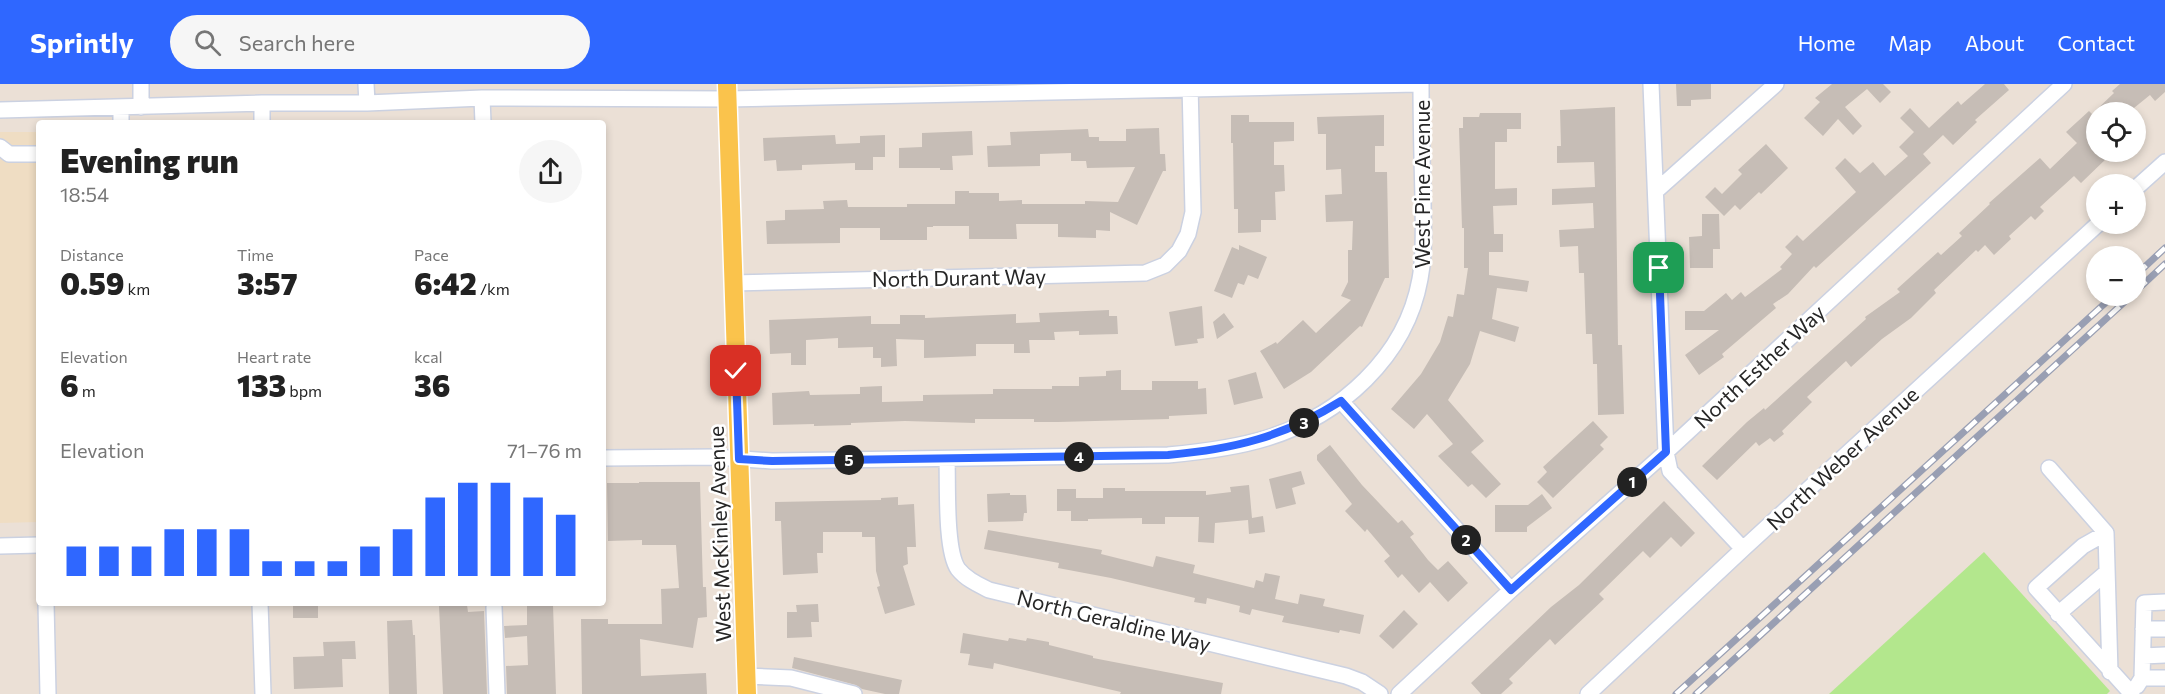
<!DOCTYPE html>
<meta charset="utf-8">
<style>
:root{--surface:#fff;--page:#f6f6f6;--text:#222;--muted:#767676;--accent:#2f67ff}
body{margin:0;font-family:Commissioner,sans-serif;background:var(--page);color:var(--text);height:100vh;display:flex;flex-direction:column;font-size:22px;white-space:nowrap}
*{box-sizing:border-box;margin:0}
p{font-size:20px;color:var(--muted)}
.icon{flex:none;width:33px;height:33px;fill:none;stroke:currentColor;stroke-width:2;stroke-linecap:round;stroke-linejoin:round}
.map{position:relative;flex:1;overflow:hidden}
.sheet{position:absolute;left:36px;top:36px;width:570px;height:486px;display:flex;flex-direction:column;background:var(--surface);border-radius:6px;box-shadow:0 3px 9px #0003}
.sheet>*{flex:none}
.tools{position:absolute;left:2086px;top:18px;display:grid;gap:12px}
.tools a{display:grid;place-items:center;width:60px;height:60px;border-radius:50%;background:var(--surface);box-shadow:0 3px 9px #0003;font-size:30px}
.pin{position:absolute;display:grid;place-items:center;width:51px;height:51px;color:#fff;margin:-26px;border-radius:12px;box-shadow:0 3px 9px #0006}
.km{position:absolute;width:30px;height:30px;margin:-15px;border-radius:50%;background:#222;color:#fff;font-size:16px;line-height:30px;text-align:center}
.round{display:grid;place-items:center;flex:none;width:63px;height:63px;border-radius:32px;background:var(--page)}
.summary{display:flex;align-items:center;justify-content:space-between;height:102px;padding:0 24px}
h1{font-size:33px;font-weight:800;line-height:45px}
.stats{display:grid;grid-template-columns:repeat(3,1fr);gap:9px;height:102px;padding:6px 24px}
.stats div{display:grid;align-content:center}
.stats b{font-size:30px;font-weight:800}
.stats small{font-size:16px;font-weight:400}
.stats p{font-size:16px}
.chart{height:168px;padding:12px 24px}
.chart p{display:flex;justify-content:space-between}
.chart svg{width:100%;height:108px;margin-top:6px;stroke:var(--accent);stroke-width:6}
header{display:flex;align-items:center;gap:36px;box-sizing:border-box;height:84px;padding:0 30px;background:var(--accent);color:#fff}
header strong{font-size:28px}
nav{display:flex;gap:33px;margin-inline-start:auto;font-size:21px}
.search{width:420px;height:54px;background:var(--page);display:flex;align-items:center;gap:15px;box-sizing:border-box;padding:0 21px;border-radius:33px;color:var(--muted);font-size:22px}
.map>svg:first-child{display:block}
</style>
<header>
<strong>Sprintly</strong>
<div class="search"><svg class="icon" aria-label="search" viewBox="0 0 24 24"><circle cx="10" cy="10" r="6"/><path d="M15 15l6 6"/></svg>Search here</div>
<nav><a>Home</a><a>Map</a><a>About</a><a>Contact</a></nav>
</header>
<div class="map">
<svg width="2165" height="610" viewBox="0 0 2165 610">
<rect width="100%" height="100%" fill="#ebe0d6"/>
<path fill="#efddc3" d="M0,48H39V438L0,439Z"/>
<path fill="#b3e78d" d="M1984,468L2110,607L2107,610H1829Z"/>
<path fill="#c6bdb6" d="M1676,0H1711V15L1691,16V22H1677Z
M1832,0H1883L1891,8L1880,19L1867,5L1845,23L1862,42L1853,51L1838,35L1823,52L1804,34L1820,18L1815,14Z
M1985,0H2004L2009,6L1975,36L1977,38L1953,61L1943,51L1923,70L1931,79L1816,184L1814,182L1788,210L1773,220L1776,224L1722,270L1724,273L1699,291L1685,271L1719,246H1685V227H1704L1726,209L1732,216L1741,208L1745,213L1782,185L1780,183L1792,170L1785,163L1797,151L1803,157L1856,108L1835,84L1845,74L1860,89L1873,78L1885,92L1908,72L1899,63L1914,48L1900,34L1910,24L1929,44L1958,17L1961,21Z
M2120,0H2165V8L2155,17L2150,11L2129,28H2094L2114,9L2112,7Z
M1615,23L1618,261H1622L1624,330L1598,331L1597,280H1593L1592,250H1586L1584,189H1579L1578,162L1560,163L1559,146L1594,144L1593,119L1552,121V105L1595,103L1594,78L1557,79V62H1561L1560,26Z
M2089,27L2097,35V68H2102L2108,73L2081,99L2074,92L2040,123L2044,127L2035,136L2031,132L2009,152L2011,155L1994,171L1985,161L1978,168L1976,166L1934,206L1936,209L1911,234L1882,255L1851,283L1846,277L1807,313L1812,318L1782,347L1784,350L1774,358L1770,354L1759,362L1756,358L1717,396L1702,382L1747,338L1764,324L1765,326L1866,235L1865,233L1900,208L1897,205L1938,168L1941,171L1962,152L1959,149L1990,120L1989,119L2040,74L2050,85L2077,59L2066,48Z
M1480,29H1521V45H1507V58H1495V105L1517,104V121L1493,122L1494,150H1503V168H1489V191L1529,197L1527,208L1497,204L1492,235L1519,243L1515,258L1480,247L1470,280L1448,316L1484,357L1471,368L1501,400L1486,414L1472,400L1468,403L1438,372L1453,360L1427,330L1414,345L1391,325L1421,290L1440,258L1448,232L1453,233L1457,210L1464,211L1468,184H1464V144H1462L1459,44H1463V33H1479Z
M1231,31H1249V38H1294V57L1274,58V81H1284L1285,107L1275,108L1276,136H1261V148L1238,149V125H1234L1233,59H1231Z
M1384,31V62H1375V88H1387L1389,194H1385L1362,243L1360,242L1311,288L1284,305L1260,267L1276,258L1277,260L1303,236L1316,249L1351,216L1341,212L1348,198V166H1352L1353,137L1326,138L1325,111L1342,110L1341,85L1326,86V50H1318L1317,33Z
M1159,44L1160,70H1165L1166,87H1163L1137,141L1110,128V147L1096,146V154L1058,153V140H1016L1017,155H969V142H933V143H927V156H880V144H840V159L767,160L766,137L785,136V126L824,125L823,117L847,116L848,123H907V120H955V107H969V109H999V117L1022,116V120H1085V117L1118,118L1135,83L1087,84L1086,77H1071V69L1040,70V82L988,83L987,62L1011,61L1010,48L1088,45L1089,53H1099V57H1126V45Z
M972,47L973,71L952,72L953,86H940V84H899V64L922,63V49Z
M835,51L836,60L860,59V52L885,51V73H873V86H855V79L802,81V86L777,87L776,76L764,77L763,54Z
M1766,60L1788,84L1761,110L1759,108L1740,126L1735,121L1724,132L1705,113L1715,103L1722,110L1742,90L1738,86Z
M1702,130H1719L1720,165H1713V184H1690L1689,153L1702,152Z
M1239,161L1267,173L1258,195L1248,191L1244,201L1238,199L1232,214L1214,207L1232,163L1239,166Z
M1202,222L1204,254L1197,255L1198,259L1175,262L1169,228Z
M1109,226V232H1117L1118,250L1079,251V247L1054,248L1055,256H1029L1030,269H1014V260H976V272L924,274V256L896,255L897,282L881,283V274H873V263L838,264V254L806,256V281H791V269L770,270L769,236L871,232V240H900V231H925V234L1016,230V239L1040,238L1039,229Z
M1224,229L1234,243L1217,255L1213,238Z
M1121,286V306H1152V297H1198V305L1206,304L1207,330L1169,332V335L1058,338H1034V335H975V339L905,337L851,339V341L814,342V340L773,341L772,309L809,307L810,311L860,310V303L882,302V318L923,317V311L993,310V305H1052V302H1079V293L1106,292V287Z
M1256,288L1263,314L1234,321L1228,296Z
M1593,337L1608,353L1600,361L1604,365L1553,414L1537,398L1547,388L1543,383Z
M1330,361L1362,401L1398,439L1402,436L1414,450L1410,453L1428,476L1438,486L1448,477L1468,499L1448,518L1430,498L1419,509L1402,490L1398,494L1384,477L1390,472L1367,445L1365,448L1345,427L1352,420L1317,376V371Z
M1301,387L1305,400L1292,404L1296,420L1276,425L1269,395Z
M639,398H700L703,503H706L707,533L698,534L693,564L640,555L641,592L706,589L707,610H582L581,535H608V540H662L661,505L679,504L676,461H642V456L608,457L607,399H639Z
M1249,401L1252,434L1263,432L1265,448L1249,450L1248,436L1215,439L1214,459L1198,458L1199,433H1165V440H1142V434L1088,435V437H1071V427H1057V405H1076V414H1103V404H1125V407H1206V411L1231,408L1230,403Z
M1010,409V411H1026L1027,429H1024L1023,437L988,438L987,410Z
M1542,410L1552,424L1527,443V448H1495V421H1528Z
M898,413V421L914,420L916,463H907L908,480L903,482L915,521L885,530L877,503L880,502L876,487L875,453H862V448H823V469H817L818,489L783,491L781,437H775V418L881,416V414Z
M1664,417L1695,449L1681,463L1671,453L1650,474L1643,467L1599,510L1604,515L1555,561L1550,555L1509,595L1513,599L1501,610H1481L1471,599L1551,523L1579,501Z
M988,446L1102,466L1101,470L1153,483L1156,472L1195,481L1193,489L1254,504L1256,496L1263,498L1265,489L1280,492L1275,515L1298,520L1300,510L1325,515L1323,522L1364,531L1360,550L1340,546L1339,549L1282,538L1284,532L1252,525L1250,531L1239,528L1240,522L1207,514L1206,520L1194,518L1195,514L1111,494L1058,484L1059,479L984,465Z
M293,519H318V534H293Z
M818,520L819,538H811L812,553L787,554V528H797L796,521Z
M467,521L468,528L484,527L487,610H443L439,522Z
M553,521L556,610H507L506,582L528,581L527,552L505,554L504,542L527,541V522Z
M1404,526L1418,540L1393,565L1379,552Z
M412,536L413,551H415L417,610H389L387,537Z
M963,549L1008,557L1009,554L1026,557L1027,554L1049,558V561L1093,572V574L1223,599L1221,610H1120L1121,608L994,579L993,585L968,581L970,570L960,569Z
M355,557L356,575H342L343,603L294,605L293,573L324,572L323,558Z
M794,573L902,596L899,610H885L862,605L856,601L792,584Z"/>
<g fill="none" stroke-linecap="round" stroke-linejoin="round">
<g stroke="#cbd1e1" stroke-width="18">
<path id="minor" d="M141,0V23
M366,0L367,19
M1651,0L1666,368L1670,387L1743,465
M482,14L483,39
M262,19V39
M0,26L262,19H367L482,14L727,15L1417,0
M121,39V24
M0,63L9,70H39
M2136,104L2165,78
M1656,107L1776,0
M733,199L1145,189L1165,181L1179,167L1188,150L1193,128L1190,0
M1341,317L1511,506
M603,374L715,373L772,377L1168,371C1201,368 1235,364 1267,354C1340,332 1406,273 1420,195C1425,169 1423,141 1423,114C1422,76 1421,38 1421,0
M947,375C948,400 945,466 958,485C966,495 977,500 989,506L1346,592L1362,598L1380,610
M2049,384L2106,449L2110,588
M2106,449L2083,462L2036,504L2132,610
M0,462L39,461
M46,519L48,610
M260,519L263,610
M494,523L497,610
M2058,530L2107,488
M2143,545H2165
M2143,572L2165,571
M746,592L791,594L854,610
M2142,594L2144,519L2165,518
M2137,602L2142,594H2165
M1399,610L1511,506L1666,368L2064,0
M1588,610L1743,465L2098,140"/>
</g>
<g stroke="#fff" stroke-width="21">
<path id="major" d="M727,0L747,610"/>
</g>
<use href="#minor" stroke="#fff" stroke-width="15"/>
<use href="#major" stroke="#fac34c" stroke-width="18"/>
<g stroke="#999fb3" stroke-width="7">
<path id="rail" d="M2136,191L2165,164
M2136,207L2165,180
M1676,610L2113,212
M1696,610L2131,212"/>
</g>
<use href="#rail" stroke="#fff" stroke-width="4.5" stroke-dasharray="14" stroke-linecap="butt"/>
</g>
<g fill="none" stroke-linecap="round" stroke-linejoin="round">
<g stroke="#fff" stroke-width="12">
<path id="route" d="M736,287L739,375L772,377L1168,371C1235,365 1283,353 1341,317L1511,506L1666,368L1659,184"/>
</g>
<use href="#route" stroke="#2f67ff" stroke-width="8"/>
</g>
<g text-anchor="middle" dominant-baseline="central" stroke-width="5" stroke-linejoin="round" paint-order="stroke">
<g font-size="21" fill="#262626" stroke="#fff">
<text transform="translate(1421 100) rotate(-90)">West Pine Avenue</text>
<text transform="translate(959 193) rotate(-1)">North Durant Way</text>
<text transform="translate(1759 282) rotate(-43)">North Esther Way</text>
<text transform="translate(1842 374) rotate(-43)">North Weber Avenue</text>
<text transform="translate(719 450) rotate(-92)">West McKinley Avenue</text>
<text transform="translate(1114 536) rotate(14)">North Geraldine Way</text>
</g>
</g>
</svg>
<div class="tools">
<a><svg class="icon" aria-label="locate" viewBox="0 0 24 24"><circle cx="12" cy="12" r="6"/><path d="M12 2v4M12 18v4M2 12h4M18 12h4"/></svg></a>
<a>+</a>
<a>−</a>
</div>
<div class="pin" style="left:1659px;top:184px;background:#1e9e55"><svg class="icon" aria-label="arrive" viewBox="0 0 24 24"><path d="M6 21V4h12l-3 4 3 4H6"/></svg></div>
<div class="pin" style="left:736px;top:287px;background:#d93025"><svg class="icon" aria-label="check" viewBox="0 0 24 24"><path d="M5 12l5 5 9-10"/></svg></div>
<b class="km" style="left:1632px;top:398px">1</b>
<b class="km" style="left:1466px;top:456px">2</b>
<b class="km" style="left:1304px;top:339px">3</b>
<b class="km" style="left:1079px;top:373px">4</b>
<b class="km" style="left:849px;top:376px">5</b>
<section class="sheet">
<div class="summary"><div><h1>Evening run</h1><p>18:54</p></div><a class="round"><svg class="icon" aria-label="share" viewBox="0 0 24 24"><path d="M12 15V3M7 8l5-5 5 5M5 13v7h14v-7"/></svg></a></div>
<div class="stats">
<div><p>Distance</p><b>0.59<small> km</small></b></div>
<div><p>Time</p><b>3:57</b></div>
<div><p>Pace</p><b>6:42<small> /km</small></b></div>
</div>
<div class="stats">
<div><p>Elevation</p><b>6<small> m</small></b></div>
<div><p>Heart rate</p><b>133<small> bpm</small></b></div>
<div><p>kcal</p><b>36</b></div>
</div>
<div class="chart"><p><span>Elevation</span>71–76 m</p>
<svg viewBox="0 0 160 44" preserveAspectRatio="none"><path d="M5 44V32M15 44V32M25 44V32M35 44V25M45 44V25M55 44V25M65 44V38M75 44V38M85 44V38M95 44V32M105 44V25M115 44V12M125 44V6M135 44V6M145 44V12M155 44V19"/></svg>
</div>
</section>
</div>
